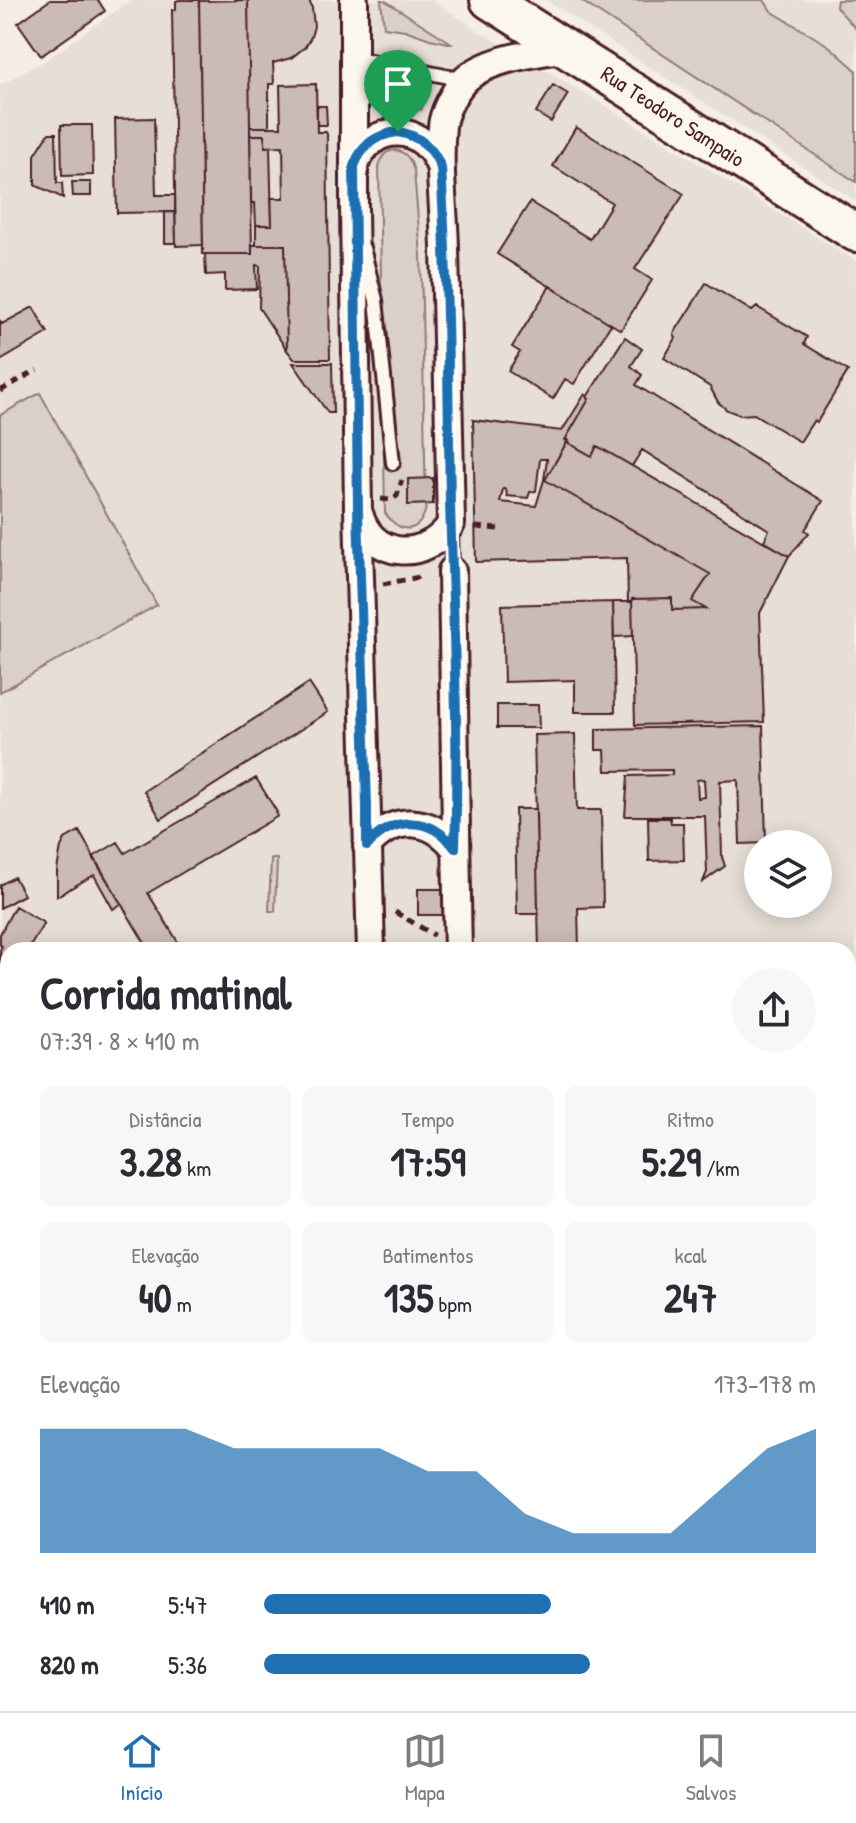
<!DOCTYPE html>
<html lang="pt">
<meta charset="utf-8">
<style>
:root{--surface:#fff;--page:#f7f7f7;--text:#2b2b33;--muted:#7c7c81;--line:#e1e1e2;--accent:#1f6fb2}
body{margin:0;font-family:"Patrick Hand",sans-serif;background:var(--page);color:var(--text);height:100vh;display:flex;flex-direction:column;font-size:30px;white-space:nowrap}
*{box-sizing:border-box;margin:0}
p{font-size:26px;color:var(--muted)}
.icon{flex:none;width:44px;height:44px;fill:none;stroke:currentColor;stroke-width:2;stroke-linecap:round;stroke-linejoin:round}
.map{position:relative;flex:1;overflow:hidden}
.panel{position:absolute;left:0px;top:942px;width:856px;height:770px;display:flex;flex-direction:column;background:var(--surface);border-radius:24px 24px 0 0;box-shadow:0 4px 20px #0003}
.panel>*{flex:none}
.buttons{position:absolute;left:744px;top:830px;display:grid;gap:16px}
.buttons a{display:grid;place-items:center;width:88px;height:88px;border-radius:50%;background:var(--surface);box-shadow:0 4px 20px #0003;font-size:40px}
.pin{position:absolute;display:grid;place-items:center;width:68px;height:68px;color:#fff;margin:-82px -34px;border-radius:50% 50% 50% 0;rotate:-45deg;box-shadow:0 0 8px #0007}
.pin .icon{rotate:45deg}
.round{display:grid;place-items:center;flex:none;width:84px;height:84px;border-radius:42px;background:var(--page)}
.overview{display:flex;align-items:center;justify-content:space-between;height:136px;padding:0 40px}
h1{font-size:44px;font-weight:700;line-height:60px}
.metrics{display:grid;grid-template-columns:repeat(3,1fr);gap:12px;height:136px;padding:8px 40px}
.metrics div{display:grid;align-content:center;border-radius:12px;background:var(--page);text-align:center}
.metrics b{font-size:40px;font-weight:700}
.metrics small{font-size:22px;font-weight:400}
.metrics p{font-size:22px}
.chart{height:224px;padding:16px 40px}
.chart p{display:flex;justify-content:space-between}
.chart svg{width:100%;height:144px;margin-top:8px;fill:var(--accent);opacity:.7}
ul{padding:0 40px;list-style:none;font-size:26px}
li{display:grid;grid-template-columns:128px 96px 1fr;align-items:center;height:60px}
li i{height:20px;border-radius:10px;background:var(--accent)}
.tab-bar{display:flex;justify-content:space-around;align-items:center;height:112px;border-top:2px solid var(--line);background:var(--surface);font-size:22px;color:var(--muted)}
.tab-bar a{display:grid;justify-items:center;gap:4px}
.tab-bar .selected{color:var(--accent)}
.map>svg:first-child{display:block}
</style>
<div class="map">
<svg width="856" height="1711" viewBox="0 0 856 1711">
<rect width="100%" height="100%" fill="#f4eee4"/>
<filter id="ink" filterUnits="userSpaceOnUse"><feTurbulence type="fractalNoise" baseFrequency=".0125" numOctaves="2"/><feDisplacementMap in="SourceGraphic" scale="16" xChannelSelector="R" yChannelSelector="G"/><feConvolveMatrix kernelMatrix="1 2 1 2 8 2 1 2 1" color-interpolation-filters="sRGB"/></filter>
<g filter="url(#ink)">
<path fill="#e7dfd6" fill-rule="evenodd" d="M131,0H432L482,33L583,92L856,261V1711H0V85L46,60ZM758,844H818V904H758ZM8,950H848V1704H8Z
M546,0H856V201Z"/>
<path fill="#dbd0c9" stroke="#92787a" stroke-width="2" d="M381,0H384L453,44L430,39L405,30L384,27Z
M580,0H764L771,11L829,46L856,70V182Z
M837,0H856V29L836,7Z
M380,84L427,96L421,110C410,103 393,103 380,105Z
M396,150C407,153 411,160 414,171L421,256L426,508C419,536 399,533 385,513L379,165C382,156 385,151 396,150Z
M40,393L157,605L0,692V415Z
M271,859H277L275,911H269Z"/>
<path fill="#cabbb6" stroke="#4a1f2b" stroke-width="2" fill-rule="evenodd" d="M50,0H98L105,11L41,56L18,23Z
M179,0H199L203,245L176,246L172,10H176V1Z
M234,0H309L312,8L314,26L311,37L305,47L291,58L273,63L274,84H269V127H250L248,0Z
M248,0L252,254H203L199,1Z
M316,84L317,132H326L327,134L330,359H294L287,350L285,245H256V225H272L271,198H284L283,146L265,147V135H250V127H281L280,85Z
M553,85L568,94L551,122L536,113Z
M317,106H326L327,125H317Z
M154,118L156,195H175V212L117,213L115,119Z
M61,125H92L93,175L62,176Z
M576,127L684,194L635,269L652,280L621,330L497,254L530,202L590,239L612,203L553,166Z
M49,133H56L57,183H62L63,198L35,185V155Z
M250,135H265V147H270L272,225H256L255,203H251Z
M72,182H91V196H73Z
M165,212H175L176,243H165Z
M252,245H285L287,350L259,308L260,266L256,265L257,289L225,290V274L206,275L205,254H252Z
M706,283L752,311L757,307L807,337L804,344L848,371L817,422L814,420L800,442L754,414L740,415L727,410L718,402L710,387L664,358L676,338L674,335L675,332Z
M550,286L611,324L574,384L565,379L553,399L508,371L520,352L512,347Z
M33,307L48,333L0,361V321L2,324Z
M625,337L642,349L631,366L642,375L636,385L823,501L805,530L809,533L789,556L764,541L769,530L642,450L632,466L597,446L592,456L567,442L568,440H565L589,399L587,397Z
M293,363H332L333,413H328Z
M585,394L589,399L565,440H568L545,480L710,574L692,601L706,609L672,610V598L632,599V602H628L627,558L476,562L473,420L562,431ZM540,459H547L544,480L536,506L500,502L503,489H506L507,496L528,498L530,492L536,491Z
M567,442L592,456L597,446L789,556L760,613L764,722L635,725L632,599L672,598V610L706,609L692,601L710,574L545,480Z
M433,478V504L408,505V479Z
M613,602H632L633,636L614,637Z
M613,602L615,712H575V680L504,682L502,605Z
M309,683L328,712L161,819L144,791Z
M497,705H538L539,728H497Z
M763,726L766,843L740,844L738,780L720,781L722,857L725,866L703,882L707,872L705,816H625L628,776L672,775V770L606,771L605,750H596V729ZM704,779L705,797L698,798L697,780Z
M575,734L577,810H601L603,907L578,908L579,950H539L534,735Z
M256,778L277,812L276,813L278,816L148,893L181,947H183L185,950H149L93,857L118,842L125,853Z
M515,809H536L538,914H517Z
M648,818H670L671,823H683L684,860L649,861Z
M79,831L121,904L113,909L94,875L57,896V870L61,847L65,839Z
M14,877L24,895L0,908V885Z
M418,889H442L443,915H418Z
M15,906L44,923L28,950H8V995L0,1010V950L2,946L0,945V934Z
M848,986H856V1038H848Z
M855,1064H856V1107L850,1100L849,1070Z
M6,1088L2,1112L0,1116V1089Z
M848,1132H856V1186H848Z
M856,1214V1251L853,1247L852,1218Z
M848,1280H856V1332H848Z
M856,1342V1513H848V1343Z
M0,1384H8V1704H63V1711H3L2,1658H0V1599H1L0,1462H2L0,1440Z
M848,1520H856V1538H848Z
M848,1544H856V1604H848Z
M0,1658H2L3,1711H0Z
M542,1704H593V1711H543Z
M602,1704H685V1711H604Z"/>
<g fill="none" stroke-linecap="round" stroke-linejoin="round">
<g stroke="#4a1f2b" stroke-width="18">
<path id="lane" d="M355,58L465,80
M363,248L376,300L393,463
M451,527L452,571
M0,1223H8
M0,1262H8
M848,1620H856
M848,1686L856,1685
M222,1704L226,1711
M438,1704L439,1711
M761,1704L762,1711"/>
</g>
<g stroke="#4a1f2b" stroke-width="32">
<path id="street" d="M354,0V208L358,510L371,950
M354,166C372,120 425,122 441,169
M359,513C371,560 426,562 451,524C449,432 447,340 445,248C444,208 438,166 442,126C443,113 454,92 463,82C484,59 536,53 566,48
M452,571C455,698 455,824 458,950
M367,846C393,815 430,816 455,848
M389,1704V1711
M478,1704L479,1711"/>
</g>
<g stroke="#4a1f2b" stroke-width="42">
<path id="secondary" d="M489,0L856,233"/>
</g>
<path stroke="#4a1f2b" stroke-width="5" stroke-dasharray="8 6" stroke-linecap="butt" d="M0,391L37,370
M381,499L390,500L397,496L402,480
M476,527L498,529
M383,584L420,577
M395,912L434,935"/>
<use href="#lane" stroke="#fbf7ec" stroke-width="12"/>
<use href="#street" stroke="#fbf7ec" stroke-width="26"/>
<use href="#secondary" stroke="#fbf7ec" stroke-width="36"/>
</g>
</g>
<g fill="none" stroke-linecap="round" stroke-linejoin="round" filter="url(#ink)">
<g stroke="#fff" stroke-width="16">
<path id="route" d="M398,132C420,136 433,147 441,168C448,279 448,391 450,502C453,617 459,733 455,848C431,816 393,815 367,846V806L358,510L354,166C362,145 375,135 398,132Z"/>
</g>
<use href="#route" stroke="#1f6fb2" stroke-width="10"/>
</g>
<g text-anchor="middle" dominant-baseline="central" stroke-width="8" stroke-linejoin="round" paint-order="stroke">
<g font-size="22" fill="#4a1f2b" stroke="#fbf7ec">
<text transform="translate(673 116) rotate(33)">Rua Teodoro Sampaio</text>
</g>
</g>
</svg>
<div class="buttons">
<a><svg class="icon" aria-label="layers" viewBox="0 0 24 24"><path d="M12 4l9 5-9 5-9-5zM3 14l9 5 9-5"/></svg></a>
</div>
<div class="pin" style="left:398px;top:132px;background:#1e9e55"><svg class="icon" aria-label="arrive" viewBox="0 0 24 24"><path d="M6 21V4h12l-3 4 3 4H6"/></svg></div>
<section class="panel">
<div class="overview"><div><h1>Corrida matinal</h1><p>07:39 · 8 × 410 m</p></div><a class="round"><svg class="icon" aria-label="share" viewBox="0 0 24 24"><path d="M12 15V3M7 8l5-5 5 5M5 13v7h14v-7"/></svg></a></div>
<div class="metrics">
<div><p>Distância</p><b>3.28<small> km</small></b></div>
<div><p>Tempo</p><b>17:59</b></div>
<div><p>Ritmo</p><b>5:29<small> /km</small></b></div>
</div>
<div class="metrics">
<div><p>Elevação</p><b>40<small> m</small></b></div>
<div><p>Batimentos</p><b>135<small> bpm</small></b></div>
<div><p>kcal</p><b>247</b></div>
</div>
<div class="chart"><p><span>Elevação</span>173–178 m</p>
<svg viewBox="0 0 160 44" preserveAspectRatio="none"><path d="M0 44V6L10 6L20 6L30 6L40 12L50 12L60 12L70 12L80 19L90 19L100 32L110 38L120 38L130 38L140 25L150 12L160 6V44z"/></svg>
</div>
<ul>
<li><b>410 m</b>5:47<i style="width:52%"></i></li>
<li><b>820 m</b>5:36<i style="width:59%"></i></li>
</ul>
</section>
</div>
<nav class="tab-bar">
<a class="selected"><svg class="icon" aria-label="home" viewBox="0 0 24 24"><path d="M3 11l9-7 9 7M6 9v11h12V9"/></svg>Início</a>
<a><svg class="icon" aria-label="map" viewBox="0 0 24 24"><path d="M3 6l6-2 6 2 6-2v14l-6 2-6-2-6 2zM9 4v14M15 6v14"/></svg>Mapa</a>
<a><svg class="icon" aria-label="saved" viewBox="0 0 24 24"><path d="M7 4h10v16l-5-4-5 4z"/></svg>Salvos</a>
</nav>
